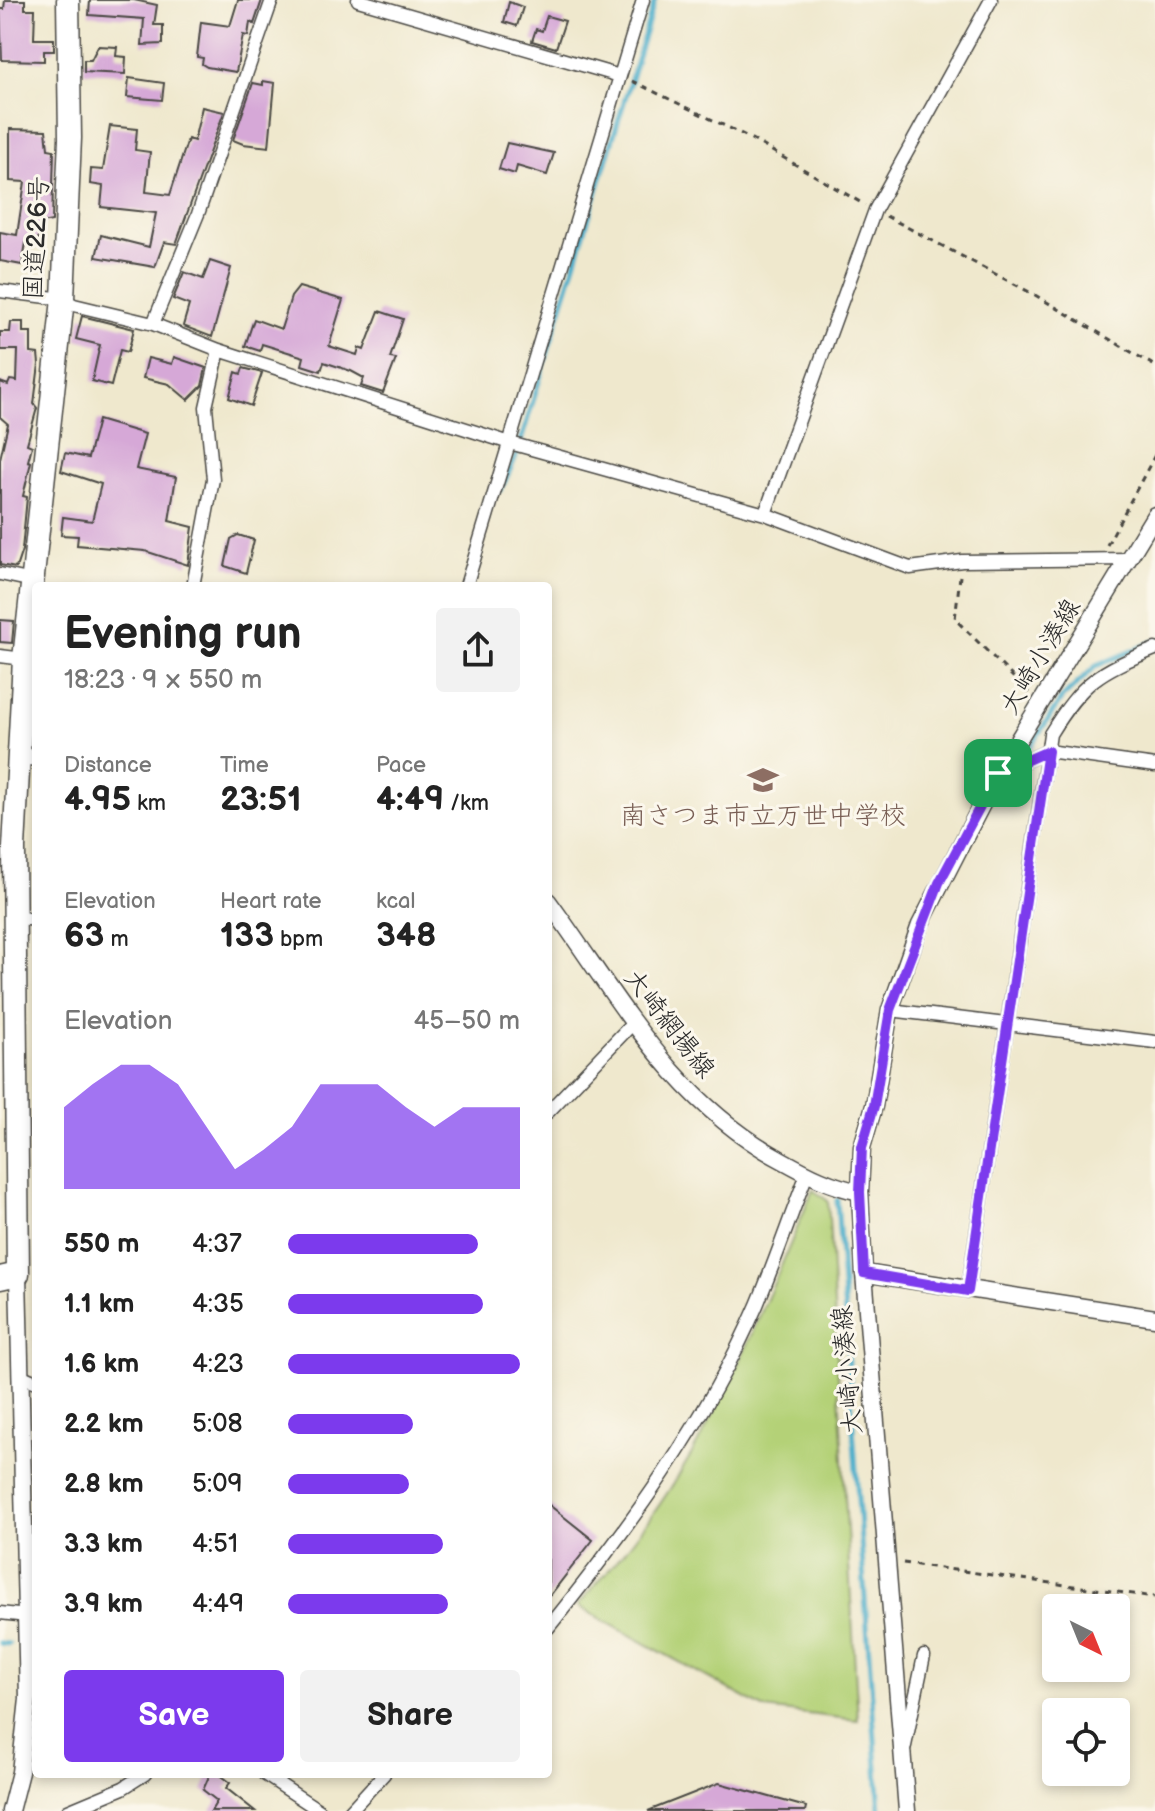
<!DOCTYPE html>
<meta charset="utf-8">
<style>
:root{--surface:#fff;--page:#f2f2f2;--text:#222;--muted:#767676;--accent:#7c3aed}
body{margin:0;font-family:"Balsamiq Sans","Klee One",sans-serif;background:var(--page);color:var(--text);height:100vh;display:flex;flex-direction:column;font-size:30px;white-space:nowrap}
*{box-sizing:border-box;margin:0}
p{font-size:26px;color:var(--muted)}
.icon{flex:none;width:44px;height:44px;fill:none;stroke:currentColor;stroke-width:2;stroke-linecap:round;stroke-linejoin:round}
.map{position:relative;flex:1;overflow:hidden}
.panel{position:absolute;left:32px;top:582px;width:520px;height:1196px;display:flex;flex-direction:column;background:var(--surface);border-radius:8px;box-shadow:0 4px 12px #0003}
.panel>*{flex:none}
.needle{width:52px;rotate:137deg}
.buttons{position:absolute;left:1042px;top:1594px;display:grid;gap:16px}
.buttons a{display:grid;place-items:center;width:88px;height:88px;border-radius:8px;background:var(--surface);box-shadow:0 4px 12px #0003;font-size:40px}
.pin{position:absolute;display:grid;place-items:center;width:68px;height:68px;color:#fff;margin:-34px;border-radius:16px;box-shadow:0 4px 12px #0006}
.round{display:grid;place-items:center;flex:none;width:84px;height:84px;border-radius:8px;background:var(--page)}
.overview{display:flex;align-items:center;justify-content:space-between;height:136px;padding:0 32px}
h1{font-size:44px;font-weight:700;line-height:60px}
.stats{display:grid;grid-template-columns:repeat(3,1fr);gap:12px;height:136px;padding:8px 32px}
.stats div{display:grid;align-content:center}
.stats b{font-size:34px;font-weight:700}
.stats small{font-size:22px;font-weight:400}
.stats p{font-size:22px}
.chart{height:224px;padding:16px 32px}
.chart p{display:flex;justify-content:space-between}
.chart svg{width:100%;height:144px;margin-top:8px;fill:var(--accent);opacity:.7}
.button{display:flex;gap:16px;margin-top:auto;padding:16px 32px}
.button a{flex:1;height:92px;border-radius:8px;background:var(--accent);color:#fff;font-size:32px;font-weight:700;line-height:92px;text-align:center}
.button a+a{background:var(--page);color:var(--text)}
ul{padding:0 32px;list-style:none;font-size:26px}
li{display:grid;grid-template-columns:128px 96px 1fr;align-items:center;height:60px}
li i{height:20px;border-radius:10px;background:var(--accent)}
.map>svg:first-child{display:block}
</style>
<div class="map">
<svg width="1155" height="1811" viewBox="0 0 1155 1811">
<rect width="100%" height="100%" fill="#fbf7ec"/>
<filter id="ink" filterUnits="userSpaceOnUse"><feTurbulence type="fractalNoise" baseFrequency=".0125" numOctaves="2"/><feDisplacementMap in="SourceGraphic" scale="16" xChannelSelector="R" yChannelSelector="G"/><feConvolveMatrix kernelMatrix="1 2 1 2 8 2 1 2 1" color-interpolation-filters="sRGB"/></filter>
<filter id="wash" filterUnits="userSpaceOnUse"><feTurbulence type="fractalNoise" baseFrequency=".006" numOctaves="4" result="noise"/><feDisplacementMap in="SourceGraphic" scale="32" xChannelSelector="R" yChannelSelector="G"/><feGaussianBlur stdDeviation="1.8" result="paint"/><feColorMatrix in="noise" values="0 0 0 0 0 0 0 0 0 0 0 0 0 0 0 0 0 1.4 0 .05"/><feComposite in="paint" operator="in"/></filter>
<g filter="url(#wash)">
<rect width="100%" height="100%" fill="#efe8cd"/>
<path fill="#b4d177" stroke="#707e51" stroke-width="2" d="M813,1190L828,1201L858,1720L765,1709L577,1606C597,1583 618,1561 636,1537C716,1434 763,1308 813,1190Z"/>
<g fill="none" stroke-linecap="round" stroke-linejoin="round">
<path stroke="#4baeca" stroke-width="5" d="M501,490L517,454L655,0
M1030,747L1062,698L1096,666L1155,641
M837,1200L880,1811
M0,1643L9,1644"/>
</g>
<g id="blocks">
<path fill="#d6a8d7" d="M5,0H25V9H35L34,39H54V51H44V61L2,60L0,9H4Z
M90,0H134L157,5L154,25H163V44L142,45L144,19L89,15Z
M238,0H262L254,24L250,22L248,36L243,35L236,72L207,67L202,64L203,58L197,57L201,22L230,26Z
M509,2L523,7L517,26L504,22Z
M547,16L565,21L556,48L532,41L536,29L542,31Z
M98,46L117,47L116,56L126,57L125,74L84,72V60H91Z
M129,78L164,83L162,100L127,97Z
M263,81L275,83L269,147L243,144L233,140L253,83L263,85Z
M202,107L224,112L176,244L164,242L155,267L96,257L101,235L149,247L156,213L101,207L103,186L90,184L91,169L103,170L110,126L137,129L135,150L150,152L146,192L170,195L188,139L194,141Z
M10,129L46,130L48,149L54,150L52,221L41,223L37,245L26,243L22,265L0,261V232L17,235L25,182L10,181Z
M507,143L554,153L547,175L517,166L515,174L499,169Z
M210,261L231,268L212,337L183,326L189,305L173,299L184,272L203,279Z
M299,287L343,300L329,346L357,355L359,348L364,350L379,311L403,319L390,358L396,359L383,393L361,386L364,378L351,371L324,362L321,371L302,365L304,357L262,344L260,351L245,346L254,319L281,329L291,297Z
M82,316L134,329L128,352L120,350L111,386L92,381L100,345L76,339Z
M11,322H23V332H31V353L38,354L39,364L34,404L37,408L27,444L32,446L28,461L31,462L23,496L27,497L22,550L16,568L0,565V459L8,424L0,417V382L8,385L10,380L17,381L18,350H0V332H10Z
M174,357L206,368L202,386L188,400L169,384L143,378L148,358L172,364Z
M243,368L262,373L251,406L229,398L236,372L241,374Z
M98,420L145,434L136,469L176,477L169,521L193,527L188,565L145,551L77,545L78,536L61,535L63,517L92,521L101,484L61,471L65,453L88,458Z
M238,535L254,540L246,573L225,566L231,539Z
M0,620L14,621L12,643L0,642Z
M548,1504L593,1540L548,1598Z
M210,1774H218L230,1783L226,1788L255,1811H211L217,1801L203,1790Z
M719,1783L806,1807L805,1811H648Z"/>
</g>
</g>
<g filter="url(#ink)">
<use href="#blocks" fill-opacity="0" stroke="#484743" stroke-width="2"/>
<g fill="none" stroke-linecap="round" stroke-linejoin="round">
<g stroke="#484743" stroke-width="15">
<path id="street" d="M358,0L620,76
M0,291L63,299L74,305L153,324L219,350L510,443L765,514L910,568L962,561L1129,559
M153,324L198,214L272,0
M765,514L875,210L991,0
M0,574L33,581
M193,586L213,479L206,407L219,350
M466,586L643,0
M0,656L24,659
M998,773L1048,751L1155,766
M13,917L36,920
M890,1010L1155,1042
M548,1112L633,1023
M968,1291L1050,734C1083,681 1098,672 1155,649
M22,1376L36,1382
M0,1613L27,1616
M548,1628C628,1529 706,1423 757,1305C775,1262 790,1217 807,1174
M905,1746L924,1656
M264,1774L320,1811
M68,1811L123,1788L145,1774
M350,1811L384,1774"/>
</g>
<g stroke="#484743" stroke-width="19">
<path id="secondary" d="M18,755L36,758
M548,901C619,998 672,1101 782,1160C809,1175 830,1186 860,1192
M864,1273L1155,1318
M10,1811L20,1772L28,1699L18,1274
M907,1811L864,1273L860,1192L862,1147L874,1106L890,1010L920,925L998,773L1155,515"/>
</g>
<g stroke="#484743" stroke-width="25">
<path id="highway" d="M0,1278L18,1274L14,848L24,659L63,299L70,138L68,0"/>
</g>
<path stroke="#484743" stroke-width="3" stroke-dasharray="6 6" stroke-linecap="butt" d="M632,81L748,137L865,205
M886,216L1035,295L1155,366
M1107,545L1155,455
M960,576L955,619L1029,693
M903,1563L1155,1597"/>
<use href="#street" stroke="#fff" stroke-width="12"/>
<use href="#secondary" stroke="#fff" stroke-width="16"/>
<use href="#highway" stroke="#fff" stroke-width="22"/>
</g>
</g>
<g fill="none" stroke-linecap="round" stroke-linejoin="round" filter="url(#ink)">
<g stroke="#fff" stroke-width="16">
<path id="route" d="M1048,751L968,1291L864,1273L860,1192L862,1147L874,1106L890,1010L939,883L998,773Z"/>
</g>
<use href="#route" stroke="#7c3aed" stroke-width="10"/>
</g>
<defs>
<g id="school-bare" transform="scale(2.4)"><path d="M0-5L7-2L0 1L-7-2ZM-4 1L0 2.5L4 1V4Q0 6-4 4Z" fill="#8d6e63" stroke="#fbf7ec" stroke-width="2.5" paint-order="stroke"/></g>
</defs>
<g fill-rule="evenodd">
<use href="#school-bare" x="763" y="780"/>
</g>
<g text-anchor="middle" dominant-baseline="central" stroke-width="6" stroke-linejoin="round" paint-order="stroke">
<g font-size="26" fill="#2b2b2b" stroke="#fbf7ec">
<text transform="translate(37 238) rotate(-87)">国道226号</text>
<text transform="translate(1041 657) rotate(-59)">大崎小湊線</text>
<text transform="translate(669 1024) rotate(52)">大崎網揚線</text>
<text transform="translate(848 1370) rotate(-95)">大崎小湊線</text>
</g>
<g font-size="26" fill="#785e54" stroke="#fbf7ec">
<text x="763" y="816">南さつま市立万世中学校</text>
</g>
</g>
</svg>
<div class="buttons">
<a><svg class="needle" viewBox="-14 -14 28 28"><path d="M0-13l5 13h-10z" fill="#e53935"/><path d="M0 13l5-13h-10z" fill="#767676"/></svg></a>
<a><svg class="icon" aria-label="locate" viewBox="0 0 24 24"><circle cx="12" cy="12" r="6"/><path d="M12 2v4M12 18v4M2 12h4M18 12h4"/></svg></a>
</div>
<div class="pin" style="left:998px;top:773px;background:#1e9e55"><svg class="icon" aria-label="arrive" viewBox="0 0 24 24"><path d="M6 21V4h12l-3 4 3 4H6"/></svg></div>
<section class="panel">
<div class="overview"><div><h1>Evening run</h1><p>18:23 · 9 × 550 m</p></div><a class="round"><svg class="icon" aria-label="share" viewBox="0 0 24 24"><path d="M12 15V3M7 8l5-5 5 5M5 13v7h14v-7"/></svg></a></div>
<div class="stats">
<div><p>Distance</p><b>4.95<small> km</small></b></div>
<div><p>Time</p><b>23:51</b></div>
<div><p>Pace</p><b>4:49<small> /km</small></b></div>
</div>
<div class="stats">
<div><p>Elevation</p><b>63<small> m</small></b></div>
<div><p>Heart rate</p><b>133<small> bpm</small></b></div>
<div><p>kcal</p><b>348</b></div>
</div>
<div class="chart"><p><span>Elevation</span>45–50 m</p>
<svg viewBox="0 0 160 44" preserveAspectRatio="none"><path d="M0 44V19L10 12L20 6L30 6L40 12L50 25L60 38L70 32L80 25L90 12L100 12L110 12L120 19L130 25L140 19L150 19L160 19V44z"/></svg>
</div>
<ul>
<li><b>550 m</b>4:37<i style="width:82%"></i></li>
<li><b>1.1 km</b>4:35<i style="width:84%"></i></li>
<li><b>1.6 km</b>4:23<i style="width:100%"></i></li>
<li><b>2.2 km</b>5:08<i style="width:54%"></i></li>
<li><b>2.8 km</b>5:09<i style="width:52%"></i></li>
<li><b>3.3 km</b>4:51<i style="width:67%"></i></li>
<li><b>3.9 km</b>4:49<i style="width:69%"></i></li>
</ul>
<div class="button"><a>Save</a><a>Share</a></div>
</section>
</div>
